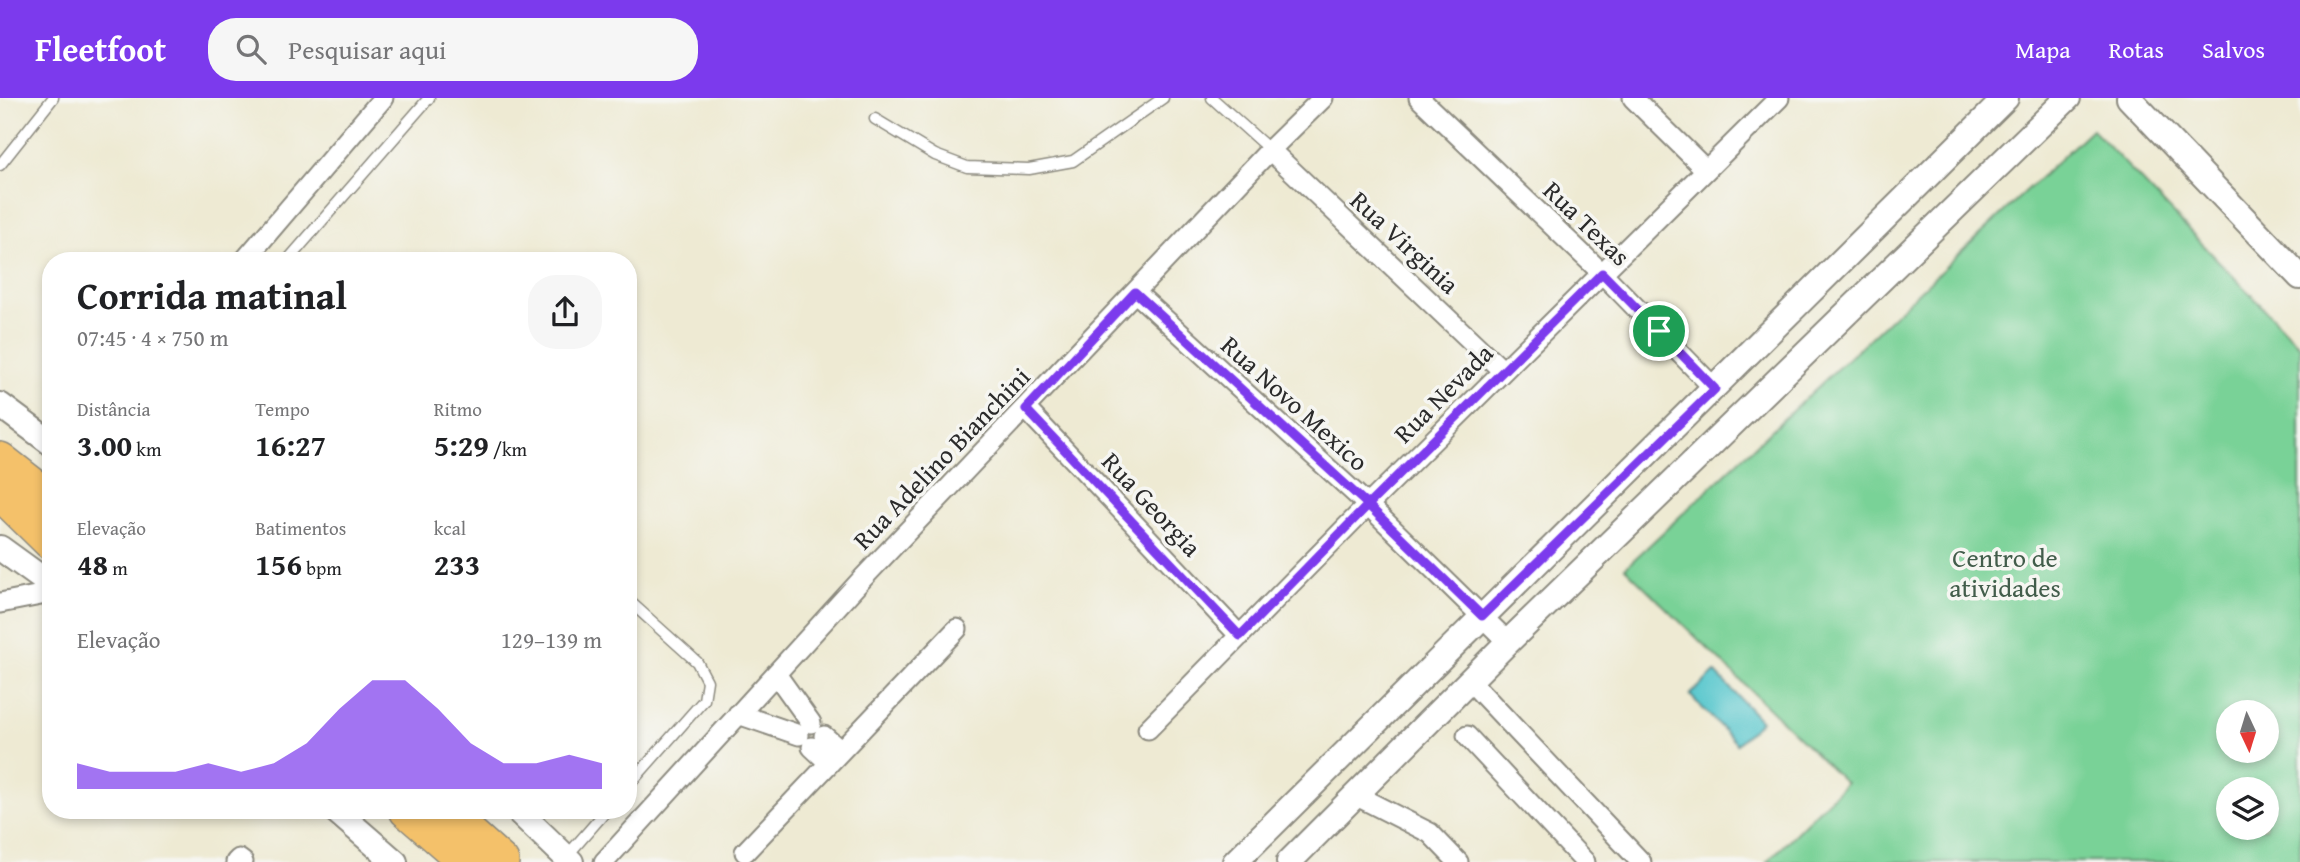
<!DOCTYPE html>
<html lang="pt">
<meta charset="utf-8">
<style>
:root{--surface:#fff;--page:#f6f6f6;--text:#202124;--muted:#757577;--accent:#7c3aed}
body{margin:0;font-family:"Gentium Book Plus",serif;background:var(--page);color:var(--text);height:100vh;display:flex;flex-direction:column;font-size:26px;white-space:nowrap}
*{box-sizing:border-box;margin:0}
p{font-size:23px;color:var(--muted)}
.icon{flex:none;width:38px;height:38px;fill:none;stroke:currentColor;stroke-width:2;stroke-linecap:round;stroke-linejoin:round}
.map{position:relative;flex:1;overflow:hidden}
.panel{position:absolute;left:42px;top:154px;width:595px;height:567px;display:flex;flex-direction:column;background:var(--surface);border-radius:28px;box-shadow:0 4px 10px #0003}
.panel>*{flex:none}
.needle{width:46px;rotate:176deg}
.fabs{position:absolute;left:2216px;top:602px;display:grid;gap:14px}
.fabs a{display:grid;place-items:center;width:63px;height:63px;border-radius:50%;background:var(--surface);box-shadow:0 4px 10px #0003;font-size:35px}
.pin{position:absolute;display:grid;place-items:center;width:60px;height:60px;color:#fff;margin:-30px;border:4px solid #fff;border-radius:50%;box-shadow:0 2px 7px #0007}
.round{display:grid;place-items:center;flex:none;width:74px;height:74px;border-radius:28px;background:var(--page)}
.overview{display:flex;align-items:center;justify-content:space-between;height:119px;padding:0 35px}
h1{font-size:38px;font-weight:600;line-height:52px}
.stats{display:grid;grid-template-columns:repeat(3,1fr);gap:10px;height:119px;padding:7px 35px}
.stats div{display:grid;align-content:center}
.stats b{font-size:30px;font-weight:600}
.stats small{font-size:19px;font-weight:400}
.stats p{font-size:19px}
.chart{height:196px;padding:14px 35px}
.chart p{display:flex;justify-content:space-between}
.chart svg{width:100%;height:126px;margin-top:7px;fill:var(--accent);opacity:.7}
header{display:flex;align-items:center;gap:42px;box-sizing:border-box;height:98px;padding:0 35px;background:var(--accent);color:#fff}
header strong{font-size:33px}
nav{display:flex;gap:38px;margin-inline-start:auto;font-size:24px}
.search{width:490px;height:63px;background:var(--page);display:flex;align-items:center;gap:18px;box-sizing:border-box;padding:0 24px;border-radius:28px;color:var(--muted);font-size:26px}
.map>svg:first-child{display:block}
</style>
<header>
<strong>Fleetfoot</strong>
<div class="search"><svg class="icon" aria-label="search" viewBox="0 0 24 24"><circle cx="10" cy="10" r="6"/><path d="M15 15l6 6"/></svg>Pesquisar aqui</div>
<nav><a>Mapa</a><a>Rotas</a><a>Salvos</a></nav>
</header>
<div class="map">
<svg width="2300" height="764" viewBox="0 0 2300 764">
<rect width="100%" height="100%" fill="#f6f6f2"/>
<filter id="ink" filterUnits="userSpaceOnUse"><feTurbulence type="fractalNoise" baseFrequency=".0143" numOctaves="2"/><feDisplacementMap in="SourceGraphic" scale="14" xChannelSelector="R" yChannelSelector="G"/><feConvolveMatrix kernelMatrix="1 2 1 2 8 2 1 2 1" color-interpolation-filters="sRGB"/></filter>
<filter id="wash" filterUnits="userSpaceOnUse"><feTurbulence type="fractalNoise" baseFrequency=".00686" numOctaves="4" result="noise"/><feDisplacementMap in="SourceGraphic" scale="28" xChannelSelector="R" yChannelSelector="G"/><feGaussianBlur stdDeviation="1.57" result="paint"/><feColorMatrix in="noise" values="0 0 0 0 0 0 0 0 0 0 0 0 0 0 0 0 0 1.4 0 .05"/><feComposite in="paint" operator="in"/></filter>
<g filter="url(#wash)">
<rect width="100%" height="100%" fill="#eeead3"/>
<path fill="#79d297" stroke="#527e61" stroke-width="2" fill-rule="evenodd" d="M2092,31L2300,248V764H1767L1846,685L1625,470ZM2266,614V653H2228V614ZM2266,691V730H2228V691Z"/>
<path fill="#59c7cd" stroke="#42797c" stroke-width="2" d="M1715,574L1761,623L1737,646L1690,597Z"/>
</g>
<g filter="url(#ink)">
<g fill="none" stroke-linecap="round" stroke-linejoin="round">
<g stroke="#8c8a7f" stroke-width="13">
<path id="service" d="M1212,0L1270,52
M875,21L935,57L967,69L1029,71L1073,63L1163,0
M0,67L53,0
M287,163L429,0
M628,502L697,564L707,583L704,602L628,688
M566,759L607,712"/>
</g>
<g stroke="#8c8a7f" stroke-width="23">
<path id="minor" d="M1419,0L1602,175L1715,291
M1633,0L1706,72
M1270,52L1503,273
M244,163L383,0
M1135,194L1368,407L1508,544
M1026,311L1240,538
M0,505L51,495
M776,576L811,625
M1470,583L1641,764
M738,616L799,637
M1148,631L1368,407L1779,0
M824,638L841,653
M1467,638L1585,764
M812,649L829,665
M1357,698L1430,735L1458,764
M745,754L957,531
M236,764L239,761L243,764
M604,764L864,479L1270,52L1323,0"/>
</g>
<g stroke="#8c8a7f" stroke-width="28">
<path id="tertiary" d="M2129,0L2300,179
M0,307L51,345
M0,450L51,487
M335,712L395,764
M517,712L571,764
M1235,764L2006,0
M1289,764L1508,544L2068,0"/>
</g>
<g stroke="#8c8a7f" stroke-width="38">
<path id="motorway" d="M0,362L51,402
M0,394L51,444
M407,712L467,764
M454,722L501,764"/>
</g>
<use href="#service" stroke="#fff" stroke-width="10"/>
<use href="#minor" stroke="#fff" stroke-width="19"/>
<use href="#tertiary" stroke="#fff" stroke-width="24"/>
<use href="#motorway" stroke="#f4c16b" stroke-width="35"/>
</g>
</g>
<g fill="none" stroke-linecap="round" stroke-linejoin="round" filter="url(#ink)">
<g stroke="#fff" stroke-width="14">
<path id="route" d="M1659,233L1602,175L1368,407L1135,194L1026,311L1240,538L1368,407L1482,518L1715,291L1659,233"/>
</g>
<use href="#route" stroke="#7c3aed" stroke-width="9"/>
</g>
<g text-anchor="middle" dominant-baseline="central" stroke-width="7" stroke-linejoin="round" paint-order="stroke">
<g font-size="26" fill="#2b2b2b" stroke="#f6f6f2">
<text transform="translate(1587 125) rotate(44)">Rua Texas</text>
<text transform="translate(1405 144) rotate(43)">Rua Virginia</text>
<text transform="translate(1443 295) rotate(-45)">Rua Nevada</text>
<text transform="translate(1295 305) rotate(42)">Rua Novo Mexico</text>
<text transform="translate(941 360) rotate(-46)">Rua Adelino Bianchini</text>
<text transform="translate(1152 406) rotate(47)">Rua Georgia</text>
</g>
<g font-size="26" fill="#425d4b" stroke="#f6f6f2">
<text x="2005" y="459">Centro de<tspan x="2005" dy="30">atividades</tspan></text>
</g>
</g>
</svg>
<div class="fabs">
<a><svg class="needle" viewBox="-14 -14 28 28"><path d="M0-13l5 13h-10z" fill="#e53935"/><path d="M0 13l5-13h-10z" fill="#757577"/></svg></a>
<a><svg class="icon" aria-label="layers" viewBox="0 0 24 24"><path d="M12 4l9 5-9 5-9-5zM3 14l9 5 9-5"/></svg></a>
</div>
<div class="pin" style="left:1659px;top:233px;background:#1e9e55"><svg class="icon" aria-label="arrive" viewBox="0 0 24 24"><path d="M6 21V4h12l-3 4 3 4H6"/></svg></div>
<section class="panel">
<div class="overview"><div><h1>Corrida matinal</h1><p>07:45 · 4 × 750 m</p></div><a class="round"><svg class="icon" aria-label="share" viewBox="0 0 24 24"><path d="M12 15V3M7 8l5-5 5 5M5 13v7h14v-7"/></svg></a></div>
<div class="stats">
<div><p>Distância</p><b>3.00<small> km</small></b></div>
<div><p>Tempo</p><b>16:27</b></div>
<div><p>Ritmo</p><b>5:29<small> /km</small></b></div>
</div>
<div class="stats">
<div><p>Elevação</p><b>48<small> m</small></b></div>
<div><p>Batimentos</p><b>156<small> bpm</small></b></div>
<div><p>kcal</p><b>233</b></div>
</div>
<div class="chart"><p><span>Elevação</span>129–139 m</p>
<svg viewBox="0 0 160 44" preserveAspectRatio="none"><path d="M0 44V35L10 38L20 38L30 38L40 35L50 38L60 35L70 28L80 16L90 6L100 6L110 16L120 28L130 35L140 35L150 32L160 35V44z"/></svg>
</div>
</section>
</div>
